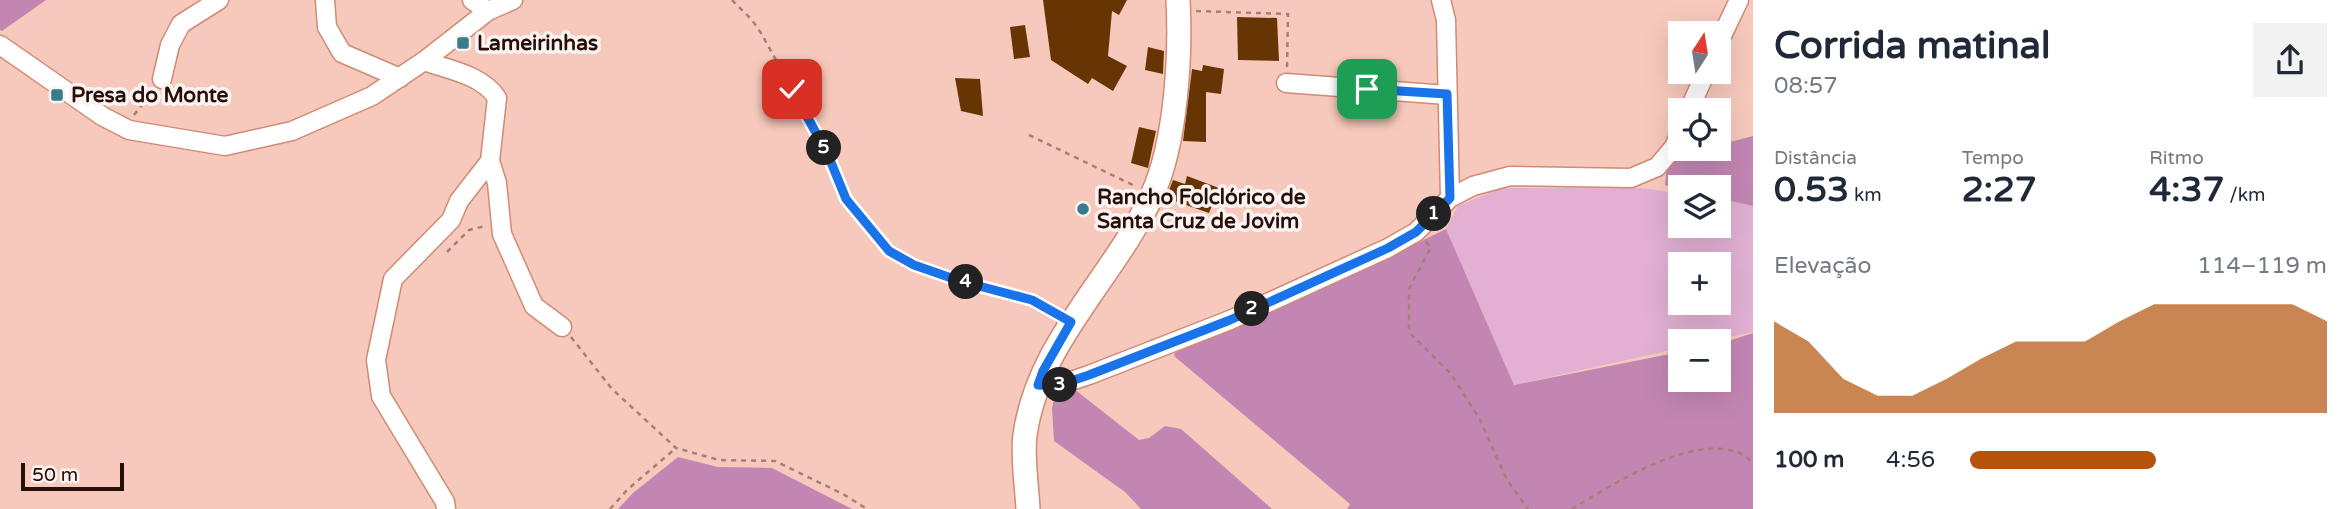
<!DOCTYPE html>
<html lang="pt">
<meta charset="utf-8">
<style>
:root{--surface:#fff;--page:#f2f2f3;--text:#1f2937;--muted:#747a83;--accent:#b45309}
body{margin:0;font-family:"Varela Round",sans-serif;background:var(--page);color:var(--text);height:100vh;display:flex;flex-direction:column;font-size:26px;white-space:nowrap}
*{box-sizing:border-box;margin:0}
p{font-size:23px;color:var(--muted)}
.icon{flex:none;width:38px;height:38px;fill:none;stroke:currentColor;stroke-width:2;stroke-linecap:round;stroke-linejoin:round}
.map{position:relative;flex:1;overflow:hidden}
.details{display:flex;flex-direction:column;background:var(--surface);width:595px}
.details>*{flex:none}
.needle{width:46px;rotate:12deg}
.controls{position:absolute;left:1668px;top:21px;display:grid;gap:14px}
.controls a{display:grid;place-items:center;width:63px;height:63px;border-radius:0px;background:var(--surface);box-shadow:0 7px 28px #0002;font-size:35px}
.scale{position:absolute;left:21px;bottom:18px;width:103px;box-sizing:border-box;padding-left:7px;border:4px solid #270e07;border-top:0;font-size:19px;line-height:24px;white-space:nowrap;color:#270e07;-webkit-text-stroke:5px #fbf3f1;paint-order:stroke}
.pin{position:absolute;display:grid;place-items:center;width:60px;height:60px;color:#fff;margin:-30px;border-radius:14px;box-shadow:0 4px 10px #0006}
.km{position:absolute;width:35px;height:35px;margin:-18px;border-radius:50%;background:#222;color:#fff;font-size:19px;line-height:35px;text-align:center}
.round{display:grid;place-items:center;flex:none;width:74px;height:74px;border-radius:0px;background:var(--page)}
.headline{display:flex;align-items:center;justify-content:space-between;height:119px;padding:0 21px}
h1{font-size:38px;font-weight:700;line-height:52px}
.stats{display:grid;grid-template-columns:repeat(3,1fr);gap:10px;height:119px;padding:7px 21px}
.stats div{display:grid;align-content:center}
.stats b{font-size:35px;font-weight:700}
.stats small{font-size:19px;font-weight:400}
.stats p{font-size:19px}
.chart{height:196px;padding:14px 21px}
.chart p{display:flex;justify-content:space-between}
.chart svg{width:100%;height:126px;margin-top:7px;fill:var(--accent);opacity:.7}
ul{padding:0 21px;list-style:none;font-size:23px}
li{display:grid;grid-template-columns:112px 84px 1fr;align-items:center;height:52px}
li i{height:18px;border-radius:9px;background:var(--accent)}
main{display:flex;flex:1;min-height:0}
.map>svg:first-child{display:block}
</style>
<main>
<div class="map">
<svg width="1753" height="509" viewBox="0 0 1753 509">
<rect width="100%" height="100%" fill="#f6c9bc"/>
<path fill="#e1b0d3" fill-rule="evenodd" d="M1501,188H1641L1680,193V226H1718L1719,198L1753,203V332L1711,341H1680V348L1514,385L1446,229L1458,206ZM1680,264H1718V303H1680Z"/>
<path fill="#c386b3" d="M0,0H46L2,31L0,30Z
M1671,124L1680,129V149H1718L1719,145L1753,136V206L1719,198L1718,187H1680V191L1665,185Z
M1446,229L1514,385L1680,352V380H1718L1719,344L1753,333V509H1347L1350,504L1174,356L1175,353L1215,331L1337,282Z
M1069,385L1139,440L1149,438L1165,426L1181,429L1272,509H1141L1125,492L1054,441L1052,408L1055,395Z
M678,457L718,467L772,468L852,509H618L633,493Z"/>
<path fill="#673504" d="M1043,0H1127L1119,15L1112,11L1108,56L1127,66L1113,91L1092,78L1088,84L1051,60Z
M1237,17L1277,18L1279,61L1238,60Z
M1025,25L1030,57L1014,59L1010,27Z
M1148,47L1164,51L1163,74L1145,70Z
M1203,65L1224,69L1221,94L1206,92V142L1183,141L1192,69L1202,71Z
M955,78L980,79L983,116L961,111Z
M1139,127L1156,131L1148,168L1131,163Z
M1187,176L1219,188L1209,213L1166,198L1173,180L1185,184Z"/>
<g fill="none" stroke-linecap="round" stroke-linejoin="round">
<g stroke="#d08a76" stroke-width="21">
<path id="minor" d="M325,0L327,27L342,53L400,78
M472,0L488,11
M1441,0L1446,20L1450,198
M1718,44L1739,0
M0,45L102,116L129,130L225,146L292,131L372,96L424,61L488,11L513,0
M424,61C450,70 482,75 497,98L490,161L497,183L502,234L534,306L562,327
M162,79L170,45L181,24L219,0
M1286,83L1447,95
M1689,110L1706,72
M1038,385L1056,386L1089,375L1230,320L1388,248L1416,232L1450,198L1473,186L1510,176L1631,178L1657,167L1674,147L1680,132
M446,509L445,502L381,396L376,360L393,279L451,220L459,201L490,161"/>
</g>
<g stroke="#d08a76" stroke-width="26">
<path id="major" d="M1028,509C1027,487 1022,457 1025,435C1038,341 1115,277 1153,193C1176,142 1181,56 1178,0"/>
</g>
<path stroke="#a58075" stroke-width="2.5" stroke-dasharray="5 5" stroke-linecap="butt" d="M732,0L752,20L761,33L828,154L846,199L889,251L914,265L960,281L1032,300L1056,314
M1196,11L1288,14L1287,68
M134,115L154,90
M1029,135L1137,187
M1426,242L1431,247L1409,289V332L1451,374L1479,418L1507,480L1528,509
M447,252L469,230L485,226
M571,337L612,389L676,448L719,460L775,461L843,494L867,509
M610,509L628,489L676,448
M1572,509C1613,484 1685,438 1734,451C1741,452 1747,458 1753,462"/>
<use href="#minor" stroke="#fff" stroke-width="18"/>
<use href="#major" stroke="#fff" stroke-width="23"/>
</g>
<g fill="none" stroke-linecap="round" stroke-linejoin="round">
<g stroke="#fff" stroke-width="14">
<path id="route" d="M792,89L828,155L846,199L889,251L914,265L960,281L1032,300L1071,322L1043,371L1038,385L1056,386L1089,375L1230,320L1388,248L1416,232L1450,198L1447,94L1367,89"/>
</g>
<use href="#route" stroke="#1a73e8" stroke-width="9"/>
</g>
<g fill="#387b8c" stroke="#fbf3f1" stroke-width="2.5">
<rect x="456" y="36" width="14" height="14" rx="3.5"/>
<rect x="50" y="88" width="14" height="14" rx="3.5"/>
<circle cx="1083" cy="209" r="7"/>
</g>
<g text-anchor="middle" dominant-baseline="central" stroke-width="7" stroke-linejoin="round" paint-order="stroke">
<g font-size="21" font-weight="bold" fill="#270e07" stroke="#fbf3f1" text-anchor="start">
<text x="477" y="43">Lameirinhas</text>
<text x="71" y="95">Presa do Monte</text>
<text x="1097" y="197">Rancho Folclórico de<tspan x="1097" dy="24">Santa Cruz de Jovim</tspan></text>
</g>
</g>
</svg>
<div class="controls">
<a><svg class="needle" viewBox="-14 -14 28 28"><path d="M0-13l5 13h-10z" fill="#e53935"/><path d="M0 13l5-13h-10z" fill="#747a83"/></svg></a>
<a><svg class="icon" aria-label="locate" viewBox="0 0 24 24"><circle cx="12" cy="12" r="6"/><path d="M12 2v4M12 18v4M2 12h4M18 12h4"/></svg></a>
<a><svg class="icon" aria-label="layers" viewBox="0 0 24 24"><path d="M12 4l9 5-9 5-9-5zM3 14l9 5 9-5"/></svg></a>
<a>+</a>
<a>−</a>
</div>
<div class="scale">50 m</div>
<div class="pin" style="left:1367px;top:89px;background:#1e9e55"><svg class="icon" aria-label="arrive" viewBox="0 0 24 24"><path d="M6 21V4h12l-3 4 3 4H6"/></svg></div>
<div class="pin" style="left:792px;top:89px;background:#d93025"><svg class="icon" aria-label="check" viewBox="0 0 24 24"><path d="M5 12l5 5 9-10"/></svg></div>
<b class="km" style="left:1434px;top:214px">1</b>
<b class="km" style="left:1252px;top:309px">2</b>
<b class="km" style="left:1060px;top:385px">3</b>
<b class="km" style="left:966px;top:282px">4</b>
<b class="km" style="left:824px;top:148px">5</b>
</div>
<section class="details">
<div class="headline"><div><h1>Corrida matinal</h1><p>08:57</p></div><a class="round"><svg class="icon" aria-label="share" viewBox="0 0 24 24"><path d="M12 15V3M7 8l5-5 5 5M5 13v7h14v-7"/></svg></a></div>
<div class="stats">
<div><p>Distância</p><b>0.53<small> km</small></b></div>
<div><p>Tempo</p><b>2:27</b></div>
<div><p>Ritmo</p><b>4:37<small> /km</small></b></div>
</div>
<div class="chart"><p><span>Elevação</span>114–119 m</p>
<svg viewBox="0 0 160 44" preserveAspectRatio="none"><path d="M0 44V12L10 19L20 32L30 38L40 38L50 32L60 25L70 19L80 19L90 19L100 12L110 6L120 6L130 6L140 6L150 6L160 12V44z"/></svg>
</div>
<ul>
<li><b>100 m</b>4:56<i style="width:52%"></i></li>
</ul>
</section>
</main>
